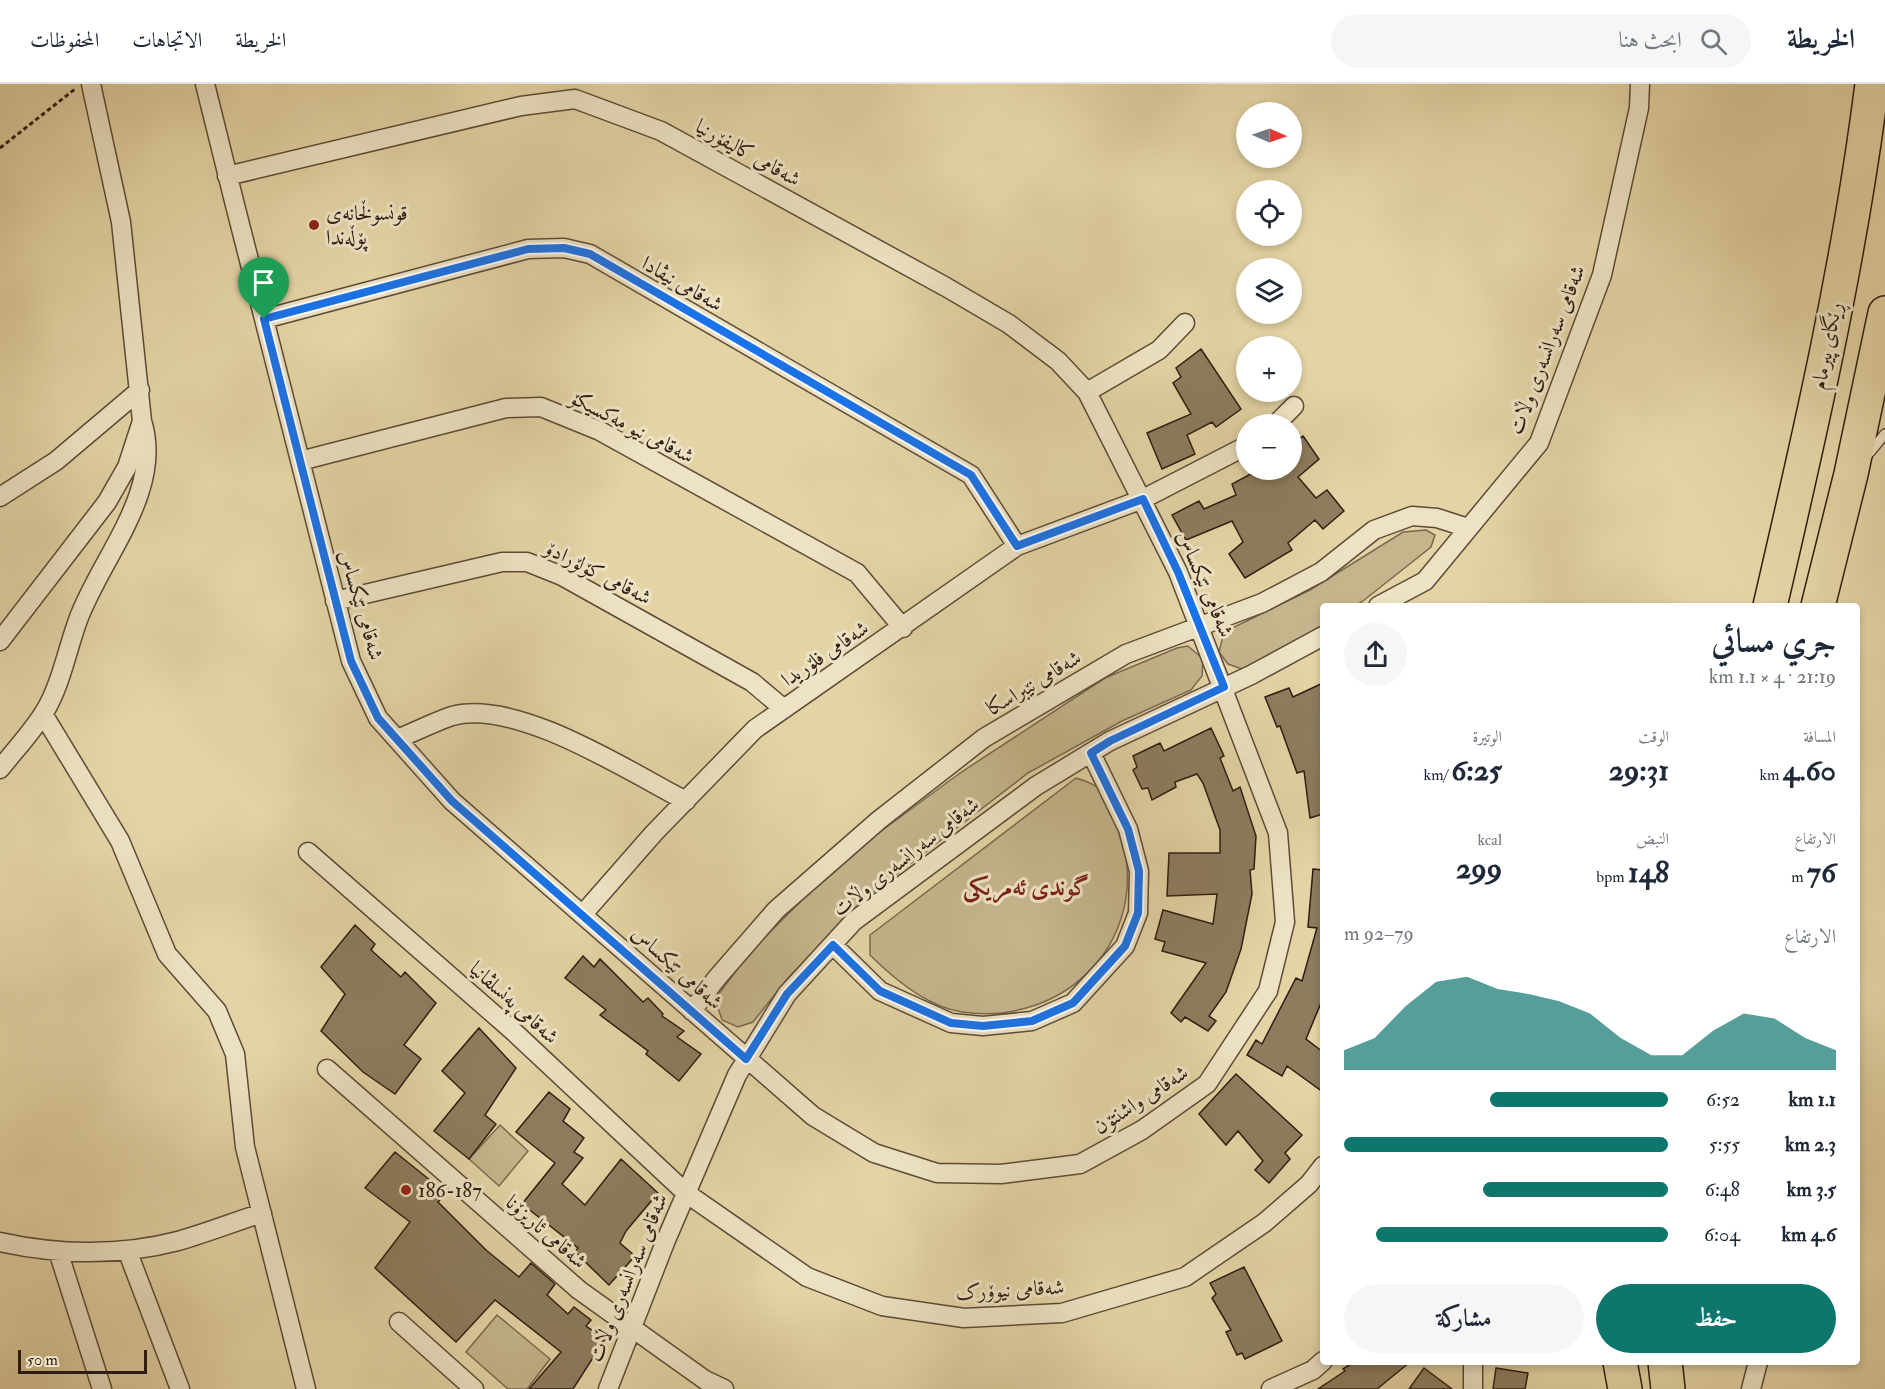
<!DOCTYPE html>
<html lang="ar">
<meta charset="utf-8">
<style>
:root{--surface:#fff;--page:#f6f6f7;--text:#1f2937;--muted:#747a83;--line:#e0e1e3;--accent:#0f766e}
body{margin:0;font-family:"IM FELL Double Pica",Amiri,serif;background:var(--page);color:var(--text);direction:rtl;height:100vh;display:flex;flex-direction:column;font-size:22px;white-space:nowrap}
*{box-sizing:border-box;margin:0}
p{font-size:20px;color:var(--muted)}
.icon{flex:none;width:33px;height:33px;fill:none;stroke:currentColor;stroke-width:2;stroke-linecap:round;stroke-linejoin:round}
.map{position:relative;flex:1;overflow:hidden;direction:ltr}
.drawer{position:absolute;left:1320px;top:519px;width:540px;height:762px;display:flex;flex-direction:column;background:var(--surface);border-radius:6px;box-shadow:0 3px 9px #0003;direction:rtl}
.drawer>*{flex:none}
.needle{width:39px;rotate:92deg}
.fabs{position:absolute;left:1236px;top:18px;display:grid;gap:12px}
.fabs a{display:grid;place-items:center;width:66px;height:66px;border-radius:50%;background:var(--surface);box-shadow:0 3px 9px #0003;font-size:30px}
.scale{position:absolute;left:18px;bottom:15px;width:129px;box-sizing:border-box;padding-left:6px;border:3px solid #2e1d12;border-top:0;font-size:16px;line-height:21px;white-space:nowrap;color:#2e1d12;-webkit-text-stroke:4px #ede3c4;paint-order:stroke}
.pin{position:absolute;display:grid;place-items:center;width:51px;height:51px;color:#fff;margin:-62px -26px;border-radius:50% 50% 50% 0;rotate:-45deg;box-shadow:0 0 6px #0007}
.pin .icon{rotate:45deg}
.round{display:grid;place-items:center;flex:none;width:63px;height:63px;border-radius:32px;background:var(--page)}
.summary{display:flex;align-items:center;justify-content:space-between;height:102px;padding:0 24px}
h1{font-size:33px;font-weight:700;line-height:45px}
.stats{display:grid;grid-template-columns:repeat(3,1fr);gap:9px;height:102px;padding:6px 24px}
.stats div{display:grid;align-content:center}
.stats b{font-size:30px;font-weight:700}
.stats small{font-size:16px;font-weight:400}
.stats p{font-size:16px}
.chart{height:168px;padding:12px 24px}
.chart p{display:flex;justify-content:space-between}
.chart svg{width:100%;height:108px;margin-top:6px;fill:var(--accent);opacity:.7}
.cta{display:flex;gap:12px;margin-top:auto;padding:12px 24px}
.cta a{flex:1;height:69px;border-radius:36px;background:var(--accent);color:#fff;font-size:24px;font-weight:700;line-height:69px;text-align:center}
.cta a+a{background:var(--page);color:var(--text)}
ul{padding:0 24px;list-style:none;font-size:20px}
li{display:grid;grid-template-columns:96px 72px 1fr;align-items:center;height:45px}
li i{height:15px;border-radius:8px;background:var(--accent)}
header{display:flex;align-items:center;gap:36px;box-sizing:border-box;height:84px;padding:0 30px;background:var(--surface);border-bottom:2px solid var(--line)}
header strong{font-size:28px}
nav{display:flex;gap:33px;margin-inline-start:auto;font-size:21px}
.search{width:420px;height:54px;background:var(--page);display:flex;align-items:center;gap:15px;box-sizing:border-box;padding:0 21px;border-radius:33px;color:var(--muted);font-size:22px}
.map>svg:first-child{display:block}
</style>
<header>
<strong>الخريطة</strong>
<div class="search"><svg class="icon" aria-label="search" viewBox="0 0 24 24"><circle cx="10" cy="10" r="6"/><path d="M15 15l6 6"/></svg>ابحث هنا</div>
<nav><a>الخريطة</a><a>الاتجاهات</a><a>المحفوظات</a></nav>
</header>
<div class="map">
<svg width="1885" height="1305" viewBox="0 0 1885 1305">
<rect width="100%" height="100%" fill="#e4d4a5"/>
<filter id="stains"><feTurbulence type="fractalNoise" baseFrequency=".00333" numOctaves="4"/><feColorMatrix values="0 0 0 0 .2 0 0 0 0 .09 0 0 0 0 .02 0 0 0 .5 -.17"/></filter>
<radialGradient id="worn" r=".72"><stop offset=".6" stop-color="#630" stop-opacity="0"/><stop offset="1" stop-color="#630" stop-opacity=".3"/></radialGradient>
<path fill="#c5b58c" stroke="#7a694f" stroke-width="1.5" d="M1426,446L1435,451L1431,463L1363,517L1355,522H1323V541L1284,565L1242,585L1228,580L1219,568L1224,548L1310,506L1403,448Z
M1188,562L1203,575L1202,592L1191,606L1122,637L1028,689L863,816L788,894L753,938L738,943L722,936L715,915L750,868L842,776L960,689L1105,594L1177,564Z
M1076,694C1083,696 1091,699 1097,703C1106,709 1118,740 1121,751C1152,855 1066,943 962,928C928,923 893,894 870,871V851Z
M500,1041L528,1067L499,1102L469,1075Z
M497,1231L550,1275L527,1305H508L466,1268Z"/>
<path fill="#8d7c5e" stroke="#2e1d12" stroke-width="1.5" d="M1201,265L1241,325L1216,343L1212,338L1187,351L1195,370L1162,385L1147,349L1191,330L1173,299L1181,293L1176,284Z
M1303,352L1319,375L1298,393L1316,414L1327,406L1344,427L1323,445L1315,436L1288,459L1292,466L1245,494L1229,470L1243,458L1232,437L1186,456L1172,431L1199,417L1204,425L1236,411L1232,400L1258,386H1292V360Z
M1323,599V730L1310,734L1304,687L1297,689L1280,642L1277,643L1265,613L1289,604L1293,613Z
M1211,644L1224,672L1220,674L1233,707L1240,703L1256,752L1254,785L1250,786L1252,810L1241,865L1226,908L1209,932L1216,937L1208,947L1185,933L1181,938L1171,929L1206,879L1162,867L1165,858L1155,855L1163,826L1213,840L1217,810L1167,812L1169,769H1220V746L1203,699L1197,690L1175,698L1176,703L1152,716L1148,704L1142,705L1133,686L1137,683L1133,672L1160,659L1164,667Z
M1313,785L1323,786V914L1306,955L1323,968V1008L1287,982L1282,992L1247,971L1256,956L1262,960L1296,894L1302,897L1317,844L1308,843Z
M355,841L375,860L371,866L401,893L405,888L436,919L404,961L421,975L395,1010L363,988L321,947L345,910L321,883Z
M583,872L594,883L600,875L643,918L648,914L663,930L662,932L684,947L677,953L701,970L679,997L646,970L648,967L600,931L606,926L565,894Z
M479,944L516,984L485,1031L496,1040L469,1075L434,1047L465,1009L442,987Z
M1236,990L1302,1051L1285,1069L1290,1075L1269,1099L1255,1086L1263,1077L1238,1047L1226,1061L1199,1030Z
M549,1008L570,1025L563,1037L584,1054L574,1068L583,1074L562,1100L585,1121L621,1075L658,1109L626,1147L620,1159L635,1172L609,1201L575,1168L578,1164L522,1120L555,1079L516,1048Z
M395,1068L446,1109L438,1118L486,1166L519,1193L531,1179L555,1200L547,1211L568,1230L574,1223L591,1236L586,1242L605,1255L573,1305H529L561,1268L495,1216L456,1258L375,1184L410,1138L365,1104Z
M1244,1183L1282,1257L1245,1275L1242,1269L1237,1271L1226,1248L1231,1246L1212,1214L1216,1210L1210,1199Z
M1354,1278H1410L1377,1305H1318L1345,1287L1343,1285Z
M1424,1284L1452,1305H1409Z
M1496,1284L1528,1289L1525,1305H1493Z"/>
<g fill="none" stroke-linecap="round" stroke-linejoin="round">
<g stroke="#5c4b37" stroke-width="12">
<path id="lane" d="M1865,374L1885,350"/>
</g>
<g stroke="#5c4b37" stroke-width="21">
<path id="street" d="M205,0L234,117L351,577L378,634L452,717L813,1032L874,1069L937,1089L1001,1090L1080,1080L1142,1046L1207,1000L1268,907L1285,838L1278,749L1178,488L1087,308L1058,277L1009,240L946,203L661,47L575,15L521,22L227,92
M264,235L528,165L564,164L590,170L971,391L1017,462
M1087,308L1159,266L1185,239
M1276,340L1294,322
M300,377L506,324L541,323L600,347L857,489L903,544
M0,413L56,377L140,306
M335,517L502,478H527L562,492L752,598L784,625
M1378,522L1425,497L1539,359L1602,191L1639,24L1640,0
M0,557L107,418L127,383L142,337
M43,630L120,757L167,870L217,927L235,970L245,1063L306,1305
M397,655C415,648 434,638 452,632C516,614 628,687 686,717
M0,685C15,666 33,647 45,627C61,600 67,566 78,536C101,473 164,407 142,337L121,138L91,0
M308,768L513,947L686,1109L807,1193L882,1222L964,1234L1062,1229L1185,1193L1264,1139L1309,1100L1323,1082
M583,830L654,749L755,645L1017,462L1143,415L1246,362
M833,861L880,907L951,939L983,942L1032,937L1073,919L1125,862L1138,829L1139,787L1128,745L1091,669
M692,927L716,895L776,826L879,736L984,654L1126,570L1262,519L1321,488L1374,446L1412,432L1437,434L1468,444
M327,985L579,1206L705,1296L724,1305
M0,1158C58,1171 121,1172 178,1157C206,1149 234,1138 262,1129
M127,1166L180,1305
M58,1167L102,1305
M399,1238L474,1305
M1473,1278V1305
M608,1305L666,1156L737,991L787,910L854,837L1036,702L1110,657L1251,591L1323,552
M1271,1305L1313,1286L1323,1277
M1751,1305L1758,1278"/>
</g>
<g stroke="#2e1d12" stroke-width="36">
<path id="highway" d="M1770,522C1810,350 1850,176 1872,0
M1818,522L1851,390L1885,229
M1620,1278L1625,1305
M1665,1278L1668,1305"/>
</g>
<path stroke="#2e1d12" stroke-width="3" stroke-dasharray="4.5 3" stroke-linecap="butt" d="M0,64L75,5"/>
<use href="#lane" stroke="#ede3c4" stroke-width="9"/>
<use href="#street" stroke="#ede3c4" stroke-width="18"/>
<use href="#highway" stroke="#e4d4a5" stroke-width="33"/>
</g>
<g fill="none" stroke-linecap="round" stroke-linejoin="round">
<g stroke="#fff" stroke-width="12">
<path id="route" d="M564,164L590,170L971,391L1017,462L1143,415L1178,488L1224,603L1110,657L1091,669L1128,745L1139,787L1138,829L1125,862L1073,919L1032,937L983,942L951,939L880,907L833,861L787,910L746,975L452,717L378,634L351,577L264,235L528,165Z"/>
</g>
<use href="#route" stroke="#1a73e8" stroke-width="8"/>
</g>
<g fill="#8f2418" stroke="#ede3c4" stroke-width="2">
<circle cx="314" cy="141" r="6"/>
<circle cx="406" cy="1106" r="6"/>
</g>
<g text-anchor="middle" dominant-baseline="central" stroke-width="6" stroke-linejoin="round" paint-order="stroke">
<g font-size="21" fill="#2e1d12" stroke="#ede3c4">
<text transform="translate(748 69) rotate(29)">شەقامی کالیفۆرنیا</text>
<text transform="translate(682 200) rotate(30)">شەقامی نیڤادا</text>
<text transform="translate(1827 262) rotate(-79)">ڕێگای پیرمام</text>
<text transform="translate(1547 266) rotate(-69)">شەقامی سەرانسەری وڵات</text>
<text transform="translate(632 343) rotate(27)">شەقامی نیو مەکسیکۆ</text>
<text transform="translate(598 489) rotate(27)">شەقامی کۆلۆرادۆ</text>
<text transform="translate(1205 500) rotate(67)">شەقامی تێکساس</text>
<text transform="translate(361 521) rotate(74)">شەقامی تێکساس</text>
<text transform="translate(825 570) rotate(-34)">شەقامی فلۆریدا</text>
<text transform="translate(1034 599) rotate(-31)">شەقامی نێبراسکا</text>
<text transform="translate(906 773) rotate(-38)">شەقامی سەرانسەری وڵات</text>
<text transform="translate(677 884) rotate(42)">شەقامی تێکساس</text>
<text transform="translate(514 919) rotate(42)">شەقامی پەنسلڤانیا</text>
<text transform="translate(1141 1016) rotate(-33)">شەقامی واشنتۆن</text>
<text transform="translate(546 1148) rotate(41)">شەقامی ئاریزۆنا</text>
<text transform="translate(628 1194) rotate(-68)">شەقامی سەرانسەری وڵات</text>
<text transform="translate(1010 1206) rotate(-3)">شەقامی نیوۆرک</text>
</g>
<g font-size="21" fill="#2e1d12" stroke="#ede3c4" text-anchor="start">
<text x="326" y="129">قونسوڵخانەی<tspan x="326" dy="24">پۆڵەندا</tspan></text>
<text x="418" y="1106">186-187</text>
</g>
<g font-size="24" font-weight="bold" fill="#7a1f14" stroke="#ede3c4">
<text x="1026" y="803">گوندی ئەمریکی</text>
</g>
</g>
<rect width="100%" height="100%" filter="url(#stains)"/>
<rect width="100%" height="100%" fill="url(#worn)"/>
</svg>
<div class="fabs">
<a><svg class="needle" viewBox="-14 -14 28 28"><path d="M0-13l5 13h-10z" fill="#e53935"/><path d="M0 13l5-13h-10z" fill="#747a83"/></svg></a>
<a><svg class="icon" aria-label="locate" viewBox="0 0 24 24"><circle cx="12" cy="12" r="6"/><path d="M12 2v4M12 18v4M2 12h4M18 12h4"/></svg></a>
<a><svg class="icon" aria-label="layers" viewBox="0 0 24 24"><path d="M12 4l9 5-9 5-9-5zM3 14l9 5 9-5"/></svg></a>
<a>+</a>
<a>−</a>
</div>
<div class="scale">50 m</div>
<div class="pin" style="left:264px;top:235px;background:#1e9e55"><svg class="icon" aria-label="arrive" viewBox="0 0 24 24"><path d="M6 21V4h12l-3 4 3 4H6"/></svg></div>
<section class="drawer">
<div class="summary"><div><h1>جري مسائي</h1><p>21:19 · 4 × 1.1 km</p></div><a class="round"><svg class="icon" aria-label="share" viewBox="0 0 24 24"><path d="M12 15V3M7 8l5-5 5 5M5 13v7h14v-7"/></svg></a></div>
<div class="stats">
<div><p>المسافة</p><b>4.60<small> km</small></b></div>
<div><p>الوقت</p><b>29:31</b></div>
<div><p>الوتيرة</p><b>6:25<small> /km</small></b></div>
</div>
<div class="stats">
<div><p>الارتفاع</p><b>76<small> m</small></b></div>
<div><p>النبض</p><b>148<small> bpm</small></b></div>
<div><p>kcal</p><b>299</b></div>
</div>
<div class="chart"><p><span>الارتفاع</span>79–92 m</p>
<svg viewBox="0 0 160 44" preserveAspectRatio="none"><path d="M0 44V36L10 31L20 18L30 8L40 6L50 11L60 13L70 16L80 21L90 31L100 38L110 38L120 28L130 21L140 23L150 31L160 36V44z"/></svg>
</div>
<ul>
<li><b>1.1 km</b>6:52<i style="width:55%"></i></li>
<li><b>2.3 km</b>5:55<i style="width:100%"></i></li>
<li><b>3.5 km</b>6:48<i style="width:57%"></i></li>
<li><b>4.6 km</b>6:04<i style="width:90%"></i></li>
</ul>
<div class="cta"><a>حفظ</a><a>مشاركة</a></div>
</section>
</div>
